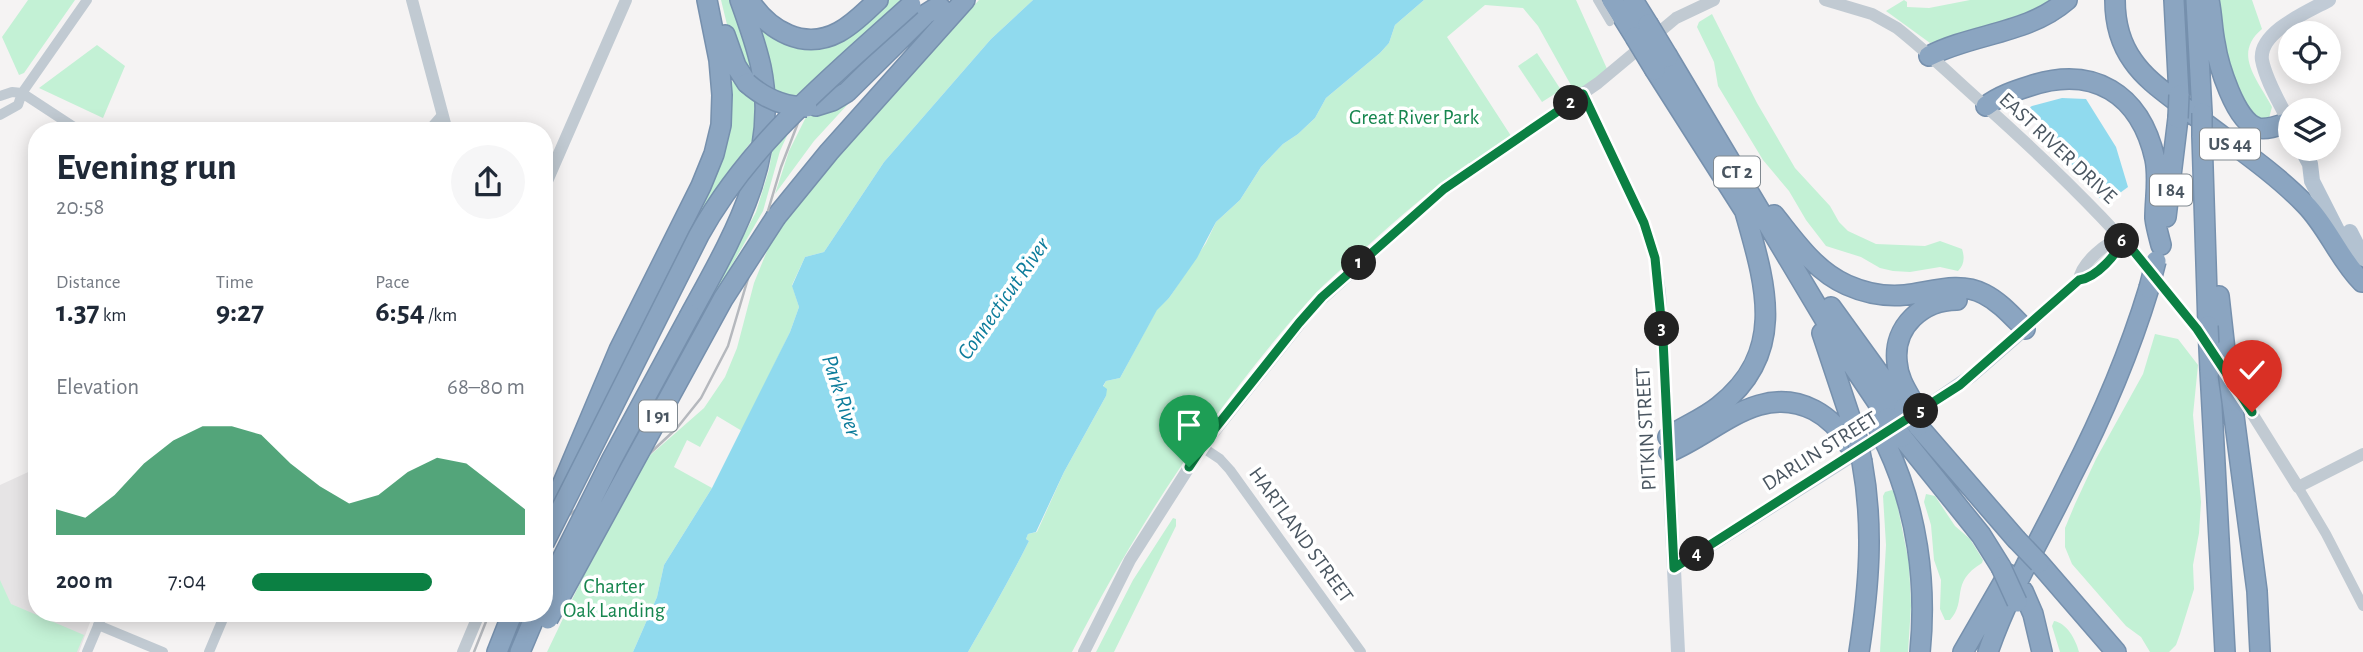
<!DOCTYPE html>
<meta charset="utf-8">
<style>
:root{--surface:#fff;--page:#f6f6f7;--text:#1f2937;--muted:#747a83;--accent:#0b8043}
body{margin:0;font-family:"Alegreya Sans",sans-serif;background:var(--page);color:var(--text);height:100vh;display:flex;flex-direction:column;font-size:26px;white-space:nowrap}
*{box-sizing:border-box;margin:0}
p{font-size:23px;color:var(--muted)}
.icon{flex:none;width:38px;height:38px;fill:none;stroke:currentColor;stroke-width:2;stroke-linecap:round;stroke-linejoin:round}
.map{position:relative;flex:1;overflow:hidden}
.drawer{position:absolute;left:28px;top:122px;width:525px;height:500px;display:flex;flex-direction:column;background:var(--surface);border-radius:28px;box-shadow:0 4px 18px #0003}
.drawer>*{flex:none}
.buttons{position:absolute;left:2278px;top:21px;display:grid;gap:14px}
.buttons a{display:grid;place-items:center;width:63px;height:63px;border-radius:50%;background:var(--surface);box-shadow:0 4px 18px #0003;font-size:35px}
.pin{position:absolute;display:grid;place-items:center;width:60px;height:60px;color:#fff;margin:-72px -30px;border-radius:50% 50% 50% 0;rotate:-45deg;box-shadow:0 0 7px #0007}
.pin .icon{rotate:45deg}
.km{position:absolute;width:35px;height:35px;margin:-18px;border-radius:50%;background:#222;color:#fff;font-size:19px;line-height:35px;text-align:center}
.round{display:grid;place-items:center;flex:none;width:74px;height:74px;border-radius:37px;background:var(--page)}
.summary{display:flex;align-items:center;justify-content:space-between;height:119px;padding:0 28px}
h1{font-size:38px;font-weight:600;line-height:52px}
.figures{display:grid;grid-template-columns:repeat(3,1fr);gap:10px;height:119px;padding:7px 28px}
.figures div{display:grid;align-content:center}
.figures b{font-size:30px;font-weight:600}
.figures small{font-size:19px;font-weight:400}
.figures p{font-size:19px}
.chart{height:196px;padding:14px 28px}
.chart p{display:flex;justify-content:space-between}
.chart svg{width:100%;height:126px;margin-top:7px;fill:var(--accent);opacity:.7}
ul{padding:0 28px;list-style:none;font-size:23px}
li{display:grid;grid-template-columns:112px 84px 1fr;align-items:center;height:52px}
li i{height:18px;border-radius:9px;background:var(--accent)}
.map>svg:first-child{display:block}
</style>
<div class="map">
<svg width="2363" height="652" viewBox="0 0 2363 652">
<rect width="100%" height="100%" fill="#f5f3f3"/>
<path fill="#e6e4e5" d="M37,468V614H93L79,652H0V485Z"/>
<path fill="#c3f1d5" d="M28,0H75L24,73L19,75L2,37Z
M721,0H730L742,33L754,80L731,41Z
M886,0H902L792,99L774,94L767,48L759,25L793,44Z
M979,0H1033L991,39L884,162L824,252L805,257L792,285L799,307L790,332L742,431L717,416L700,447L687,440L674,467L712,488L664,565L657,597L633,652H547L581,581L647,458L704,408L725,377L737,348L754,283L771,241L795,207L842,149L857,136Z
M1424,0H1576L1608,71L1577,96L1538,26L1523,8L1485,5L1447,37L1513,139L1472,166L1469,163C1431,189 1397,219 1363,250C1343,268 1322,285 1305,305C1212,410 1135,529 1072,652H968C989,615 1010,579 1029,541L1026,539L1028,534L1037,532L1064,472L1106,396L1103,387L1106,381L1120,378L1157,309L1169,298L1206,243L1216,222L1240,200L1261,167L1283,144L1298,134L1315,118L1326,98L1380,53L1389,43L1395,25Z
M1904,0L1907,2V7L1929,8L1970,0H2060L2045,11L1930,43L1886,11Z
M2217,0H2252L2262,29C2232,54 2258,80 2272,107L2269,118L2258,120C2228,92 2223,40 2217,0Z
M1712,14L1757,103L1795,168L1830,206L1839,222L1848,231L1876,244L1925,246L1940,241L1962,249C1965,258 1964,265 1958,271L1940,267L1910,272L1893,271L1880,268L1861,257L1826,246L1806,220L1789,191L1763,160L1718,86L1714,62L1697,27L1699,22Z
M97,45L125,66L103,118L39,88Z
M1537,53L1561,90L1542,102L1518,66Z
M732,81L756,103L755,137L726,174L704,208L635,342L699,211Z
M846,102L848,104L814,141L775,194L789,151L806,117L832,112Z
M791,127L780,151L763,211L703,315L702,314L756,212L769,170L773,146Z
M2155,334L2178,339L2198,365L2193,415L2201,502L2199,533L2193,565L2194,589L2180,634L2176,645L2169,652H2150L2141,637L2126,626L2072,564L2065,547V528L2075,504L2096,459L2143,374Z
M1892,490L1895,493L1909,563L1911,606L1908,652H1880L1886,545L1883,496L1885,492Z
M1926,494L1935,496L1955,526L1970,539L1983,560L1982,563C1949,583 1968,600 1950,620H1945L1940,609L1941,580L1934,560L1931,525L1924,502Z
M1173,518L1176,519V526L1114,652H1096L1133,580Z
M0,580L11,604L84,635L77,652H0Z
M2054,621C2067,623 2076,640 2079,652H2060L2052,626Z"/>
<path fill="#90daee" d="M1033,0H1424L1395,25L1389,43L1380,53L1326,98L1315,118L1298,134L1283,144L1261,167L1240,200L1216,222L1197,258L1169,298L1157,310L1120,378L1106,381L1103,386L1107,389L1106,396L1064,472L1036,532L1028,534L1026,539L1029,541C1010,579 989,615 968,652H633L657,597L664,565L712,488L790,332L799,307L792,286L805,257L824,252L884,162L991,39Z
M2062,98L2086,99L2116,147L2128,187L2105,204L2073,168L2064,149L2028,117L2025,110L2032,106Z"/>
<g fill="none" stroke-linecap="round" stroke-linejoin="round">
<g stroke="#7690ad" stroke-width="22">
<path id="motorway" d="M749,0C769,31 804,51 839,32C854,24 866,11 878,0
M1612,0L1635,37
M1633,0L1648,24
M2115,0C2115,22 2120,43 2133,61C2146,80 2166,93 2184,107C2224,139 2270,168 2305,204C2328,227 2339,259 2362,282
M2174,0L2179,95
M2196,0L2202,113
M2209,0C2212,14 2212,29 2215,43C2218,63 2235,122 2258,128C2268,130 2280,125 2289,122
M725,35L736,66L747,83
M1929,56C1974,33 2028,34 2067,0
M1668,57L1849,360L1888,418
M1655,70L1746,213
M816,106L832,101L847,92L926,14L934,9L941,8
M1986,106C1999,96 2014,91 2030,86C2093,65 2140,93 2155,159C2159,179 2155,198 2155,218C2156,227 2159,237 2161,245
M2202,136L2208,326
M1774,215C1795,241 1815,271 1847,285C1865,293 1885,297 1905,295C1931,292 1959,281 1984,294C2000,302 2012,316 2025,329
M776,217L829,152L965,0
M2166,217L2178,118
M2219,296L2225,350
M1831,307L1904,408
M690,315C732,238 780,159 761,67C756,44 748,22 740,0
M1822,333L1857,438
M2210,370L2225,652
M2232,401L2257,591L2260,652
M1913,402C1906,390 1898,378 1897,362C1893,326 1923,300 1957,300
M1918,426L2016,539
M1668,437C1684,426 1703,419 1719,406C1788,352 1765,283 1745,212
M1902,437L1981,535L2001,567
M1887,446C1917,510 1927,582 1920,652
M1669,452C1716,433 1759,382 1814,410C1829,418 1840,429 1848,444
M549,516L619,350L701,186L714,154L721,125L722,95L719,60L707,0
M2039,563L2116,652
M2023,591L2033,614L2042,652
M497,652L512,614
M520,652L536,614
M1859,652C1869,587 1874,527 1862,462
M1963,652L2008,574
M1988,652C2009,591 2042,537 2070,479C2102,417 2129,354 2149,288"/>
</g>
<path stroke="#c1cad2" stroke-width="8" d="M1597,0L1610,22"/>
<path stroke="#c1cad2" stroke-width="10" d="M0,96L12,92L22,93L80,131
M0,115L18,105L22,93L87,0
M428,131L442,115
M1202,447L1220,459L1230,470L1361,652
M2298,487L2326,534L2363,606
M98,625L163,652
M87,652L103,614
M209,652L225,614"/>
<path stroke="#c1cad2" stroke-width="12" d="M412,0L447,131
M1825,0L1872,14L1897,28C1926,51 1953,77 1981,102C2065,177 2142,253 2208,344
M1583,94L1644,223L1655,258L1660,293L1668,437
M544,188L626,0
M2079,280C2081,263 2107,241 2123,238
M2025,329L2079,280L2091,276L2117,251L2123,238
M2233,383L2298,487L2363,454
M463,652L479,614
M1084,652L1130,560L1202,447L1314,306L1444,189L1598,83L1676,18L1714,0"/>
<path stroke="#c1cbd6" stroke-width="14" d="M2289,122C2280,103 2266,81 2262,60C2258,32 2309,11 2329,0
M1906,421L1971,376L2025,329
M1668,445L1678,652
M1674,568L1889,432"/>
<path stroke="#b3c2d1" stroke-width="16" d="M2302,149L2310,164L2312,181L2348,252
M2350,232L2363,258"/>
<use href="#motorway" stroke="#8ba5c1" stroke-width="19"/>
<path stroke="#b5b8bd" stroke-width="2.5" d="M544,534L647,456L677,428L701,398L728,346L781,167L801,115L821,88L918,0
M474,652L489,614"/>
<g stroke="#7690ad" stroke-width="22" stroke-linecap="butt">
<path id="motorway-bridge" d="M1648,24L1668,57
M1635,37L1655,70
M747,83C764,98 784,107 807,107
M2202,113V136
M2178,118L2179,95
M2149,288L2156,261
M2208,326L2210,370
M2225,350L2232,401
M1904,408L1918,426
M1888,418L1902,437
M1877,425L1887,446
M1857,438L1862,462
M2016,539L2039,563
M544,543L699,235C751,141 833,76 911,5
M2001,567L2017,602
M544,595L612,459L690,315
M548,619L723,299L776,217"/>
</g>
<use href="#motorway-bridge" stroke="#8ba5c1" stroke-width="19"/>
</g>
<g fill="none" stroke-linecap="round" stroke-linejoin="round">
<g stroke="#fff" stroke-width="14">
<path id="route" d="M1189,467L1213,431L1299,323L1322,297L1444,189L1583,94L1644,223L1655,258L1663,339L1674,568L1960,385L2079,280C2096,278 2118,254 2123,238L2197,329L2252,412"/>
</g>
<use href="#route" stroke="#0b8043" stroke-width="9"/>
</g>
<g text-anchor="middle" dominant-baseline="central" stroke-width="7" stroke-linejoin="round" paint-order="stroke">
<g fill="#fff" stroke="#808990" stroke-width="2">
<rect x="2200" y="128.5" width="60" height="31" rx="5"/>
<rect x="1714" y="156.5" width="46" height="31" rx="5"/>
<rect x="2150" y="174.5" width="42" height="31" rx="5"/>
<rect x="639" y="400.5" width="38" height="31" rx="5"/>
</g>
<g font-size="19" font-weight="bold" fill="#4a5661">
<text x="2230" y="144">US 44</text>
<text x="1737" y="172">CT 2</text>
<text x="2171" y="190">I 84</text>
<text x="658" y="416">I 91</text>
</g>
<g font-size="21" fill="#17864f" stroke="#fff">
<text x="1414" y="117">Great River Park</text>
<text x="614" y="586">Charter<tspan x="614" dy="24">Oak Landing</tspan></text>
</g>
<g font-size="21" fill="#4a5661" stroke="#fff">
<text transform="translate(2058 148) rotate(43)">EAST RIVER DRIVE</text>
<text transform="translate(1646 429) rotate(-93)">PITKIN STREET</text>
<text transform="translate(1820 451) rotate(-32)">DARLIN STREET</text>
<text transform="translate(1301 535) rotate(54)">HARTLAND STREET</text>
</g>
<g font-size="23" font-style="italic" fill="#0c7c9b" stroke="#fff">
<text transform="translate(1004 299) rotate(-55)">Connecticut River</text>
<text transform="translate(841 396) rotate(72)">Park River</text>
</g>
</g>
</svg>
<div class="buttons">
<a><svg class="icon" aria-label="locate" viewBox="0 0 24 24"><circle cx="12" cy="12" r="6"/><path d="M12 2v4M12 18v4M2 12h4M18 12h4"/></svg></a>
<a><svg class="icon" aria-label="layers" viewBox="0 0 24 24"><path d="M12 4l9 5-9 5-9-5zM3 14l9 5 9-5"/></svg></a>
</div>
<div class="pin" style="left:1189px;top:467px;background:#1e9e55"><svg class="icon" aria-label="arrive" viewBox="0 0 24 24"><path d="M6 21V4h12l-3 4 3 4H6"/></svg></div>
<div class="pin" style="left:2252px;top:412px;background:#d93025"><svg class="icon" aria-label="check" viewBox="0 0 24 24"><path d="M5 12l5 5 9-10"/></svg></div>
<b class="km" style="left:1359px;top:263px">1</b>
<b class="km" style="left:1571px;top:103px">2</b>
<b class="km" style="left:1662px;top:329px">3</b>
<b class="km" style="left:1697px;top:554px">4</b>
<b class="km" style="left:1921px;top:411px">5</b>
<b class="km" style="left:2122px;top:241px">6</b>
<section class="drawer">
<div class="summary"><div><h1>Evening run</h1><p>20:58</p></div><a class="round"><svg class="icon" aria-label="share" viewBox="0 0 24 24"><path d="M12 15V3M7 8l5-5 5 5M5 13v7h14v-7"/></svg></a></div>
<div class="figures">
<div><p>Distance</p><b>1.37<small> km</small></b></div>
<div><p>Time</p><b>9:27</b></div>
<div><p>Pace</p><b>6:54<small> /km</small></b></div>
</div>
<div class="chart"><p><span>Elevation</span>68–80 m</p>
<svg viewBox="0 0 160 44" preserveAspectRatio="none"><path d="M0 44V35L10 38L20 30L30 19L40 11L50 6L60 6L70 9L80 19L90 27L100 33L110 30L120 22L130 17L140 19L150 27L160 35V44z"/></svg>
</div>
<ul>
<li><b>200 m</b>7:04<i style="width:66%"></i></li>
</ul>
</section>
</div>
